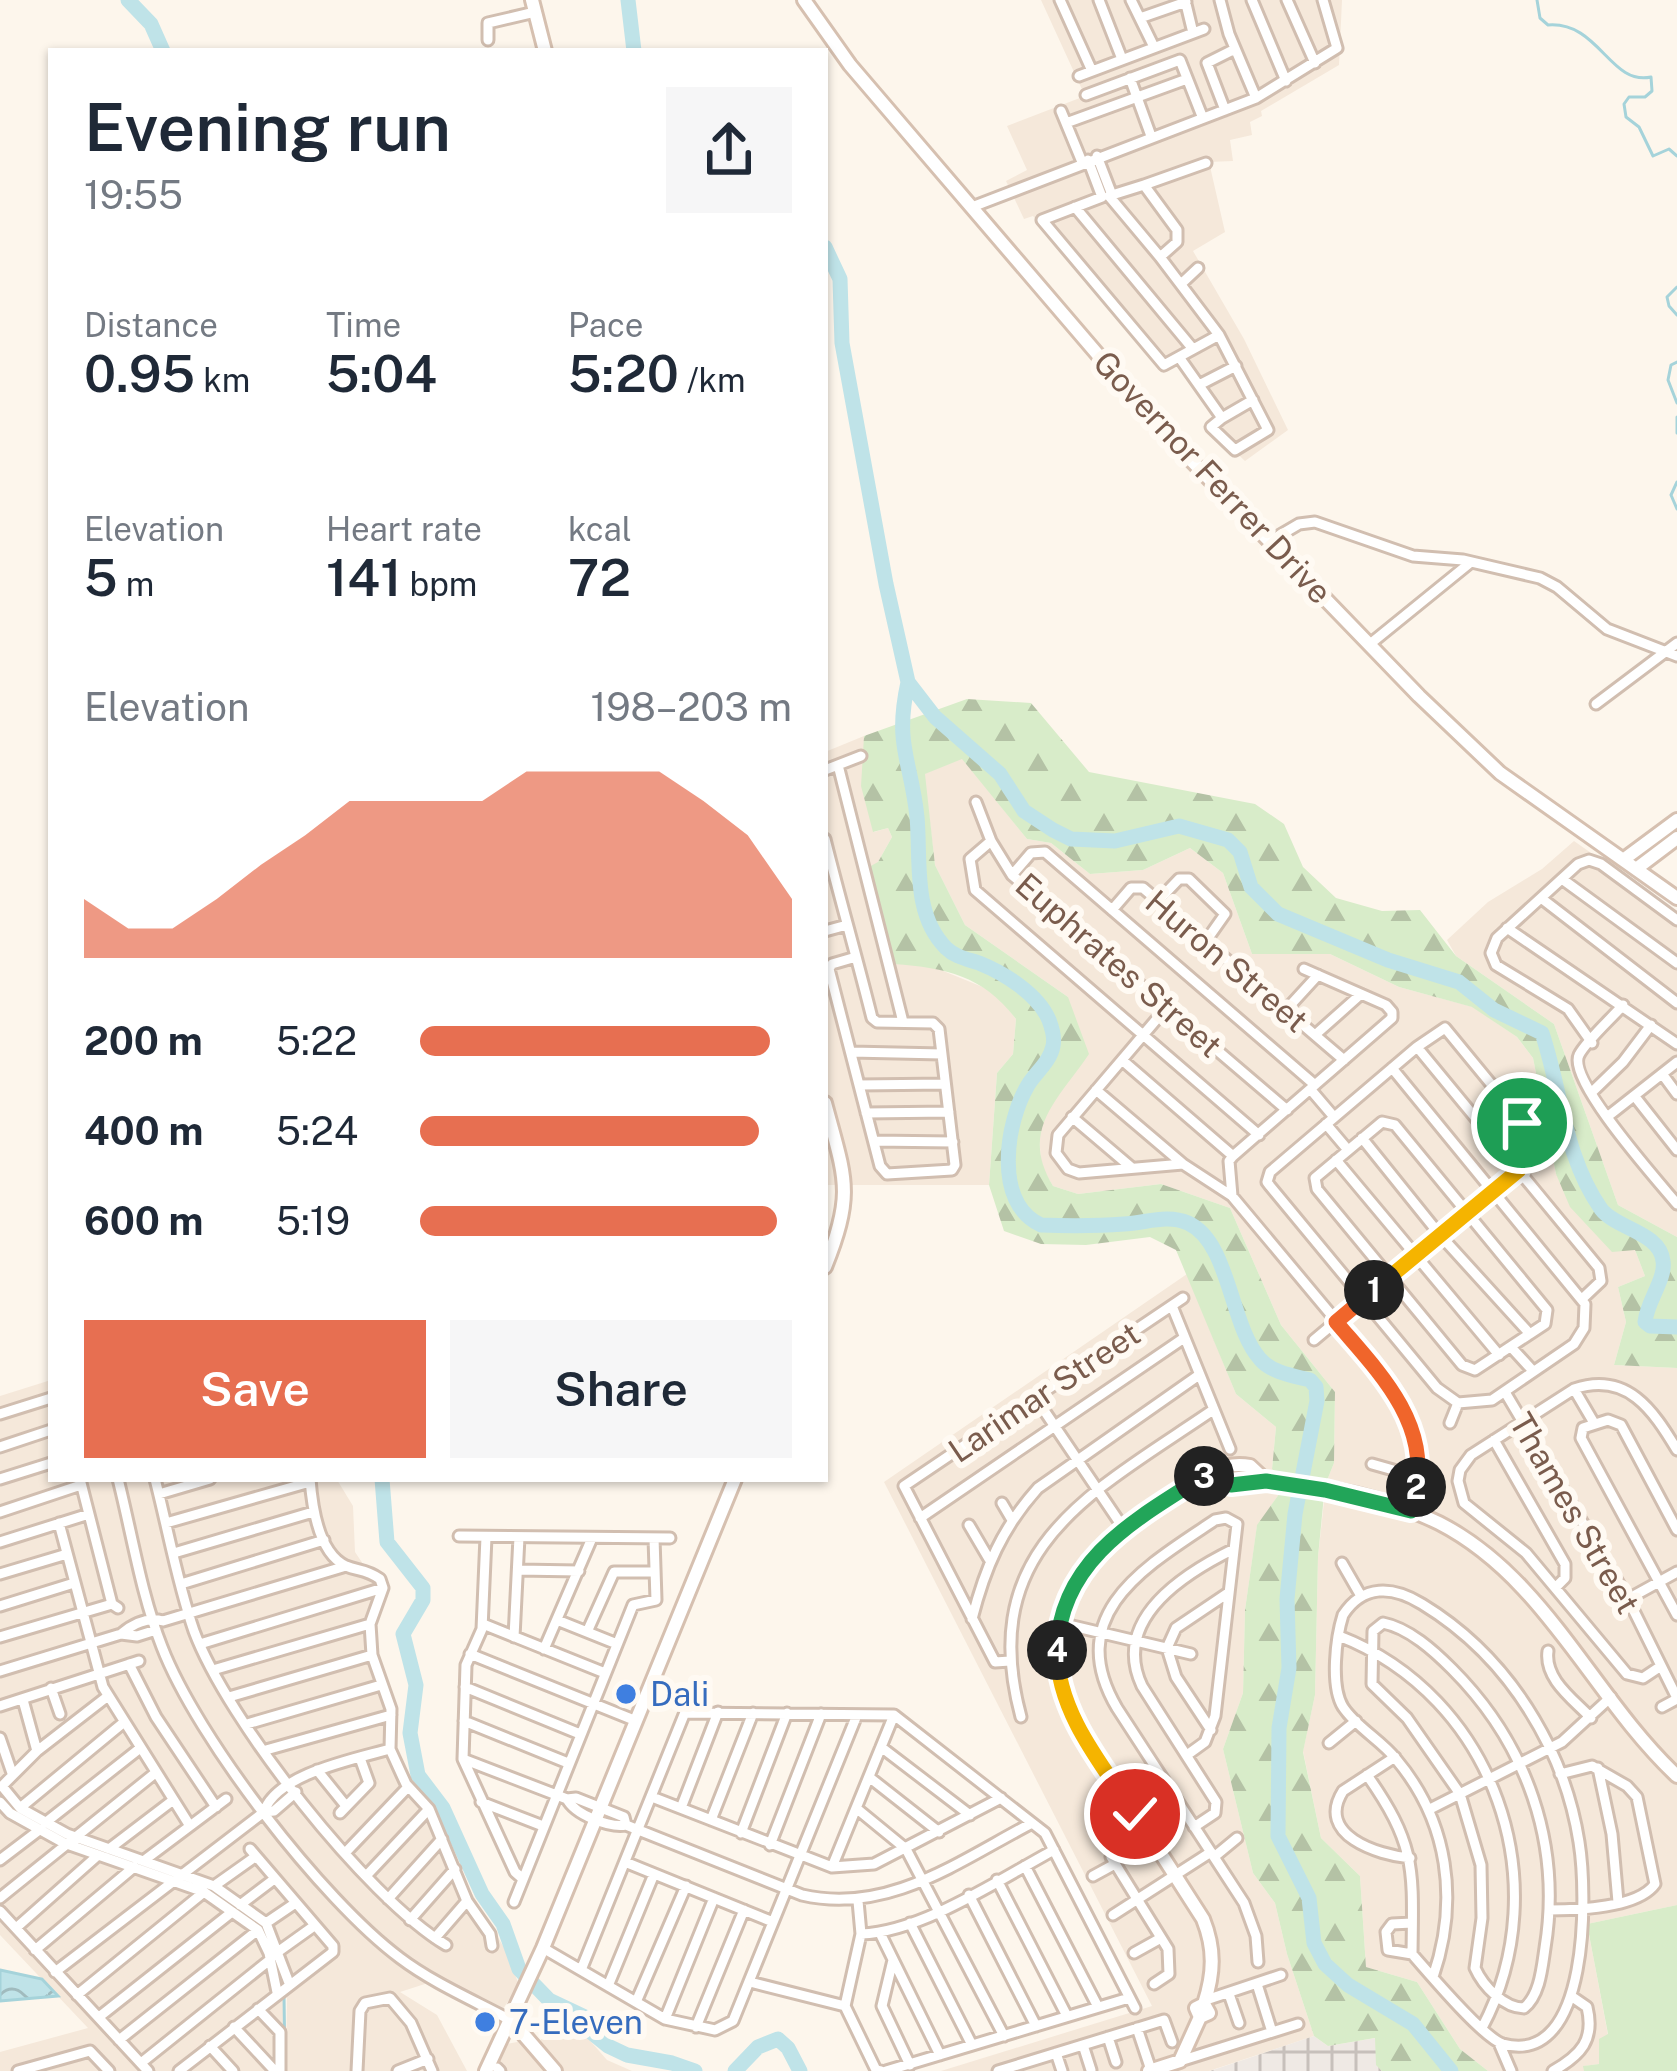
<!DOCTYPE html>
<meta charset="utf-8">
<style>
:root{--surface:#fff;--page:#f6f6f7;--text:#1f2937;--muted:#747a83;--accent:#e76f51}
body{margin:0;font-family:"Public Sans",sans-serif;background:var(--page);color:var(--text);height:100vh;display:flex;flex-direction:column;font-size:45px;white-space:nowrap}
*{box-sizing:border-box;margin:0}
p{font-size:39px;color:var(--muted)}
.icon{flex:none;width:66px;height:66px;fill:none;stroke:currentColor;stroke-width:2;stroke-linecap:round;stroke-linejoin:round}
.map{position:relative;flex:1;overflow:hidden}
.details{position:absolute;left:48px;top:48px;width:780px;height:1434px;display:flex;flex-direction:column;background:var(--surface);border-radius:0px;box-shadow:0 3px 9px #0004}
.details>*{flex:none}
.pin{position:absolute;display:grid;place-items:center;width:102px;height:102px;color:#fff;margin:-51px;border:6px solid #fff;border-radius:50%;box-shadow:0 3px 12px #0007}
.km{position:absolute;width:60px;height:60px;margin:-30px;border-radius:50%;background:#222;color:#fff;font-size:33px;line-height:60px;text-align:center}
.round{display:grid;place-items:center;flex:none;width:126px;height:126px;border-radius:0px;background:var(--page)}
.summary{display:flex;align-items:center;justify-content:space-between;height:204px;padding:0 36px}
h1{font-size:66px;font-weight:600;line-height:90px}
.metrics{display:grid;grid-template-columns:repeat(3,1fr);gap:18px;height:204px;padding:12px 36px}
.metrics div{display:grid;align-content:center}
.metrics b{font-size:51px;font-weight:600}
.metrics small{font-size:33px;font-weight:400}
.metrics p{font-size:33px}
.chart{height:336px;padding:24px 36px}
.chart p{display:flex;justify-content:space-between}
.chart svg{width:100%;height:216px;margin-top:12px;fill:var(--accent);opacity:.7}
.cta{display:flex;gap:24px;margin-top:auto;padding:24px 36px}
.cta a{flex:1;height:138px;border-radius:0px;background:var(--accent);color:#fff;font-size:48px;font-weight:600;line-height:138px;text-align:center}
.cta a+a{background:var(--page);color:var(--text)}
ul{padding:0 36px;list-style:none;font-size:39px}
li{display:grid;grid-template-columns:192px 144px 1fr;align-items:center;height:90px}
li i{height:30px;border-radius:15px;background:var(--accent)}
.map>svg:first-child{display:block}
</style>
<div class="map">
<svg width="1677" height="2071" viewBox="0 0 1677 2071">
<defs>
<pattern id="industrial-grid" width="8" height="8" patternUnits="userSpaceOnUse" patternTransform="scale(3)"><rect width="8" height="8" fill="#efe9e4"/><path d="M0 4h8M4 0v8" fill="none" stroke="#c7c0bb"/></pattern>
<pattern id="forest-firs" width="22" height="20" patternUnits="userSpaceOnUse" patternTransform="scale(3)"><rect width="22" height="20" fill="#d8ecc9"/><path d="M5 1l3.5 6h-7zM16 11l3.5 6h-7z" fill="#b4c2a5"/></pattern>
<pattern id="water-waves" width="16" height="10" patternUnits="userSpaceOnUse" patternTransform="scale(3)"><rect width="16" height="10" fill="#bfe3e8"/><path d="M0 5q4-4 8 0t8 0" fill="none" stroke="#a0bbbe"/></pattern>
</defs>
<rect width="100%" height="100%" fill="#fdf6ec"/>
<path fill="#f5e8da" d="M1041,0H1342L1339,65L1261,111L1262,116L1250,122L1252,135L1230,140L1233,161L1209,162L1225,232L1193,251L1244,339L1288,430L1245,461L1206,424L1217,415L1180,361L1164,369L1033,216L1024,219L1006,181L1027,170L1007,126L1085,96Z
M864,736L874,832L888,828L892,837L878,862L936,968L995,992L1016,1019L1013,1054L997,1073L989,1185H825V752Z
M962,758L1027,839L1051,843L1090,874L1143,870L1190,848L1223,873L1252,954H1330L1399,987L1473,1007L1517,1037L1533,1058L1556,1174L1635,1250L1645,1276L1618,1287L1626,1322L1614,1365L1677,1368V1905L1587,1924L1608,2035L1599,2064L1584,2066V2071H1488L1460,2049L1417,1982L1366,1967L1360,1876L1321,1838L1303,1751L1315,1695L1318,1557L1326,1483L1334,1463L1335,1392L1281,1325L1230,1208L1161,1184L1078,1194L1053,1186L1041,1166L1039,1128L1068,997L965,925L935,865L924,774Z
M1574,841L1677,913V1237L1618,1205L1554,1024L1456,956L1447,940L1488,902L1542,869Z
M1187,1274L1236,1394L1276,1427L1272,1468L1283,1478L1282,1490L1257,1526L1245,1610L1243,1693L1223,1749L1253,1873L1275,1903L1287,1954L1314,2036L1209,2071H941L1152,2006L884,1482Z
M51,1380V1479H336L339,1483L353,1506L355,1552L363,1564L388,1579L375,1617L373,1639L395,1708L396,1751L408,1780L434,1810L471,1892L506,1951L519,1985L497,2018L428,1983L400,1992L437,2015L467,2071H286L287,1997L284,2000L283,2071H0V2052L88,2028L0,1935V1396Z
M552,2010L579,2028L607,2060L632,2071H494L506,2044L517,2042L525,2027L539,2043L551,2023Z"/>
<path fill="url(#industrial-grid)" d="M1314,2036L1328,2046L1376,2038V2064L1382,2071H1210Z"/>
<path fill="#d8ecc9" d="M1677,1905V2071H1584L1583,2066L1599,2064V2039L1608,2034L1587,1924Z"/>
<path fill="url(#forest-firs)" d="M967,699L1031,703L1089,772L1255,804L1284,824L1303,867L1336,898L1382,911L1420,910L1456,956L1554,1024L1618,1205L1677,1237V1368L1614,1365L1626,1322L1618,1287L1645,1276L1635,1250L1612,1252L1570,1207L1556,1174L1533,1058L1517,1037L1472,1007L1399,987L1330,954H1252L1223,873L1190,848L1143,870L1090,874L1051,843L1027,839L962,759L925,774L935,865L965,925L1068,997L1089,1054C1058,1100 1019,1130 1053,1186L1078,1194L1161,1184L1230,1208L1281,1325L1335,1392L1334,1463L1326,1483L1283,1478L1272,1469L1276,1427L1236,1394L1176,1250L1150,1237L1086,1245L1041,1244L1004,1231L989,1185L997,1073L1013,1054L1016,1019C983,976 947,968 894,964L869,867L878,862L892,837L888,828L873,832L861,786L864,736Z
M1282,1490L1324,1495L1318,1557L1315,1695L1303,1752L1321,1838L1360,1876L1366,1967L1417,1982L1460,2049L1488,2071H1382L1376,2065L1375,2038L1328,2046L1314,2036L1287,1954L1275,1903L1253,1873L1223,1749L1243,1693L1245,1610L1257,1525Z"/>
<path fill="url(#water-waves)" stroke="#a5d3da" stroke-width="3" d="M0,1970L42,1979L58,1996L0,2001Z"/>
<g fill="none" stroke-linecap="round" stroke-linejoin="round">
<path stroke="#a5d3da" stroke-width="3" d="M1537,0L1540,18L1548,25C1599,21 1610,86 1651,77L1652,91L1645,97H1629L1624,104L1626,117L1639,127L1653,156L1669,149L1677,156
M1677,287L1667,297L1669,306L1677,315
M1677,362L1671,365L1668,380L1677,403
M1677,417V433
M1677,482L1671,495L1677,509
M0,1793L13,1809L43,1826
M203,1887L261,1925L266,1934
M277,1966L282,1986
M284,1995L285,2071"/>
<path stroke="#bfe3e8" stroke-width="15" d="M128,0L151,24L163,51
M628,0L634,51
M825,247L840,279L842,343L886,584L908,682L935,717L1000,774L1024,811L1053,830L1071,839L1115,841L1179,826L1228,840L1240,852L1251,887L1278,914L1388,960L1459,982L1494,1010L1542,1033C1562,1093 1564,1156 1601,1209C1616,1229 1660,1232 1663,1261C1666,1279 1647,1301 1645,1322L1650,1326L1677,1327
M908,682C894,746 911,759 917,817C921,860 912,914 946,948C955,957 967,959 979,963C1004,973 1038,994 1049,1020C1052,1028 1055,1038 1053,1046C1050,1062 1036,1072 1028,1085C1006,1122 993,1203 1041,1225C1069,1226 1097,1226 1124,1224C1146,1223 1167,1214 1188,1223C1230,1242 1230,1326 1260,1359C1272,1373 1294,1376 1310,1380L1316,1387L1317,1401L1295,1514L1287,1599L1289,1668L1279,1728L1278,1836L1309,1898L1314,1943L1325,1964L1348,1985L1413,2024L1451,2071
M382,1479L387,1542L423,1588V1600L403,1634L416,1685L410,1733L418,1775L443,1808L482,1894L503,1924L519,1969L549,2000L585,2017L592,2033L608,2046L627,2055L672,2063L695,2071
M735,2071L758,2047L778,2039L788,2048L800,2071"/>
<g stroke="#d1beb0" stroke-width="15">
<path id="street" d="M1060,0L1092,71
M1099,0L1122,59
M1131,0L1154,47
M1185,0L1193,33
M1220,0L1229,34L1256,98
M1252,0L1286,81
M1287,0L1315,63
M1140,18L1186,2
M488,40V23L535,12
M1079,76L1204,29
M1130,78L1151,136
M1086,95L1180,60L1202,116
M1225,110L1207,63L1235,49
M1061,111L1082,162
M1066,123L1187,79
M1088,160L1102,197L1042,220L1164,365L1219,335L1160,257L1177,242V230L1144,185L1112,195L1097,156
M1144,185L1206,163
M1109,196L1160,257
M972,207L1256,98L1337,48L1323,0
M1075,207L1193,349
M1181,284L1198,268
M1179,357L1222,418L1211,427L1235,450L1268,430L1219,335
M1199,385L1236,366
M1222,418L1253,400
M1270,541L1299,524L1315,522L1413,556L1463,560L1540,578L1557,587L1607,629L1677,656
M1370,644L1471,562
M1596,704L1677,643
M838,765L903,1022
M825,770L861,756
M976,802L991,841L1012,875L1287,1110
M825,839C840,899 857,958 872,1018L877,1022L933,1023L939,1029L955,1165L952,1170L887,1174L880,1166L829,969L832,964L856,957
M991,841L970,859L975,890L1259,1135
M1012,875L1031,853L1045,852L1315,1085
M1562,879L1677,963
M1541,898L1677,1003
M1158,901L1179,879H1189L1225,914L1206,941
M1112,910L1131,888H1143L1344,1060
M1507,928L1677,1044
M825,931L847,925
M1304,969L1386,1005L1392,1012V1018L1233,1156L1229,1161L1232,1196L1379,1372L1403,1408L1417,1448L1418,1477L1411,1511
M1623,1005C1612,1018 1586,1041 1579,1055C1567,1080 1659,1182 1677,1204
M1167,1007L1058,1135L1056,1153L1068,1169L1079,1173L1183,1164
M1285,1011L1318,975
M1315,1035L1361,994
M1592,1043L1568,1009L1496,965L1491,953L1497,938L1578,864L1589,860L1601,864L1677,920
M1417,1047L1599,1268L1601,1281L1582,1299
M851,1052L942,1054
M1122,1060L1233,1156
M1663,1075L1677,1094
M859,1085L945,1084
M1096,1090L1183,1164L1232,1196
M1311,1090L1334,1117
M1591,1093L1623,1062L1651,1025
M1636,1098L1677,1150
M866,1113L949,1112
M1072,1117L1132,1168
M1607,1117L1677,1062
M1382,1122L1395,1125L1547,1310L1545,1324L1475,1370L1462,1365L1317,1189L1315,1178Z
M1326,1124L1348,1150
M1362,1138L1440,1235L1530,1334
M874,1141L953,1142
M1336,1160L1499,1355
M1172,1306L1230,1449
M1314,1340C1364,1298 1414,1256 1464,1214C1483,1198 1517,1181 1527,1158C1532,1146 1528,1134 1523,1123L1445,1028L1417,1047L1270,1172L1267,1182L1270,1186L1437,1388L1458,1403L1492,1400L1574,1344L1584,1328L1585,1304L1392,1068
M1511,1347L1533,1371
M1574,1389L1594,1423
M1505,1392L1628,1599L1677,1698
M1035,1397L1124,1529
M0,1414L51,1398
M1450,1423L1458,1403
M1494,1440L1565,1564V1578L1557,1586
M0,1447L51,1430
M1372,1464L1418,1477
M0,1479L51,1463
M80,1479L112,1604L118,1608
M118,1479C132,1534 141,1594 162,1647C197,1738 322,1900 400,1958C433,1983 475,2001 512,2021
M155,1479C168,1529 177,1582 194,1631C227,1720 366,1897 446,1945
M310,1479C312,1505 318,1553 346,1566C358,1571 366,1569 380,1579L383,1588
M159,1494L210,1479
M1002,1503L1012,1520
M0,1512L81,1485
M920,1518L1184,1338
M59,1523L103,1687L190,1826
M166,1523L310,1482
M969,1525L989,1559
M1677,1530L1621,1425L1608,1420L1583,1428L1581,1438L1677,1615
M459,1536L670,1538
M486,1537L482,1629L466,1665L463,1759L515,1872L523,1879
M0,1542L89,1514
M174,1553L313,1512
M1342,1563L1361,1596
M518,1570L579,1571
M0,1574L67,1554
M181,1584L324,1540
M383,1588L370,1624L372,1655L391,1709L390,1749L406,1784L429,1809L467,1901L490,1934L492,1946
M1628,1599L1677,1572
M0,1606L74,1583
M972,1619C985,1568 1002,1528 1038,1488L1199,1375
M557,1620L617,1644
M1060,1623L1191,1654
M1383,1623C1409,1628 1434,1651 1452,1669C1527,1744 1562,1844 1545,1948C1542,1968 1540,1995 1524,2008C1504,2008 1483,1986 1475,1968L1482,1918L1481,1865L1460,1794L1407,1718L1372,1684L1373,1631Z
M483,1624L605,1673
M587,1632L614,1572H655
M121,1634L137,1636L156,1630
M1339,1636C1494,1696 1559,1883 1482,2028
M0,1637L112,1604
M514,1637L519,1537
M200,1644L383,1588
M544,1649L592,1538
M1548,1651C1544,1679 1573,1699 1591,1718
M470,1654L634,1720
M1010,1661L995,1662L904,1486L1183,1298
M129,1664L156,1717L216,1807
M1661,1666L1643,1678L1627,1674L1526,1553L1464,1503L1458,1481L1460,1470L1471,1455L1574,1389C1627,1371 1653,1410 1677,1450
M213,1670L370,1624
M0,1671L121,1634C134,1623 147,1617 163,1621L346,1566
M465,1687L580,1734
M51,1688L60,1714
M108,1696L37,1751L2,1786L20,1808L67,1834L214,1886L266,1923L289,1983
M229,1697L372,1655
M23,1700L37,1751
M0,1706L139,1661
M1662,1707L1677,1699
M686,1713L894,1715L1045,1833L1135,2008
M1021,1717C975,1547 1093,1492 1213,1410
M464,1721L568,1763
M247,1724L381,1685
M1211,1730L1176,1677L1167,1648L1176,1628L1228,1593
M0,1738L12,1773
M1329,1743L1356,1721
M881,1747L970,1815
M266,1750L391,1715
M1187,1755L1205,1742L1215,1716L1237,1524L1226,1518L1215,1520C1148,1565 1061,1613 1117,1708L1244,1903L1256,1936L1258,1962
M1395,1757L1343,1791C1315,1835 1378,1855 1410,1858
M463,1759L567,1799L576,1798L624,1817L626,1825
M1598,1768L1612,1834L1618,1902
M317,1770L346,1806
M1367,1775C1417,1846 1413,1870 1412,1954C1429,1973 1483,2038 1503,2044C1591,2068 1587,1891 1579,1842C1574,1810 1563,1775 1549,1746C1520,1687 1478,1638 1422,1604C1393,1586 1363,1584 1343,1615C1336,1637 1330,1686 1343,1707C1356,1727 1381,1740 1396,1759C1449,1822 1459,1901 1433,1977
M869,1777L939,1832
M652,1797L832,1867L874,1864L1001,1798
M567,1799C575,1815 610,1828 626,1825L802,1895C888,1915 959,1861 1032,1823
M0,1802L10,1813L64,1843L204,1892L258,1930L269,1953L277,1992
M481,1802L543,1826
M20,1808L123,1723
M681,1808L718,1712
M856,1808L906,1849L1004,2036
M1430,1809L1562,1742L1611,1697
M264,1812L274,1811L296,1792
M340,1813L369,1783L360,1758
M711,1820L753,1713
M45,1823L139,1749
M1194,1827L1215,1813L1216,1802L1142,1686C1111,1620 1183,1574 1234,1549
M741,1833L787,1713
M770,1845L821,1714
M109,1849L172,1801
M346,1852L408,1787
M1111,1857L1168,1949L1169,1974L1154,1984
M1214,1857L1237,1838
M146,1859L226,1799
M0,1860L38,1831
M625,1862L773,1922
M1025,1866L1098,2007
M832,1867L894,1715
M366,1876L429,1809
M1093,1876L1115,1864
M997,1880L1067,2016
M214,1886L255,1857
M969,1895L1036,2026
M0,1898L154,1774
M388,1899L442,1839
M858,1901L861,1934L845,2006L876,2070L881,2071
M514,1902L633,1605L656,1600L654,1538
M240,1905L273,1880
M1549,1910C1577,1910 1638,1908 1655,1884L1637,1797L1627,1786L1592,1766L1560,1774
M0,1911L148,2071
M1113,1915L1211,1852
M410,1920L455,1869
M266,1923L294,1904
M910,1923L972,2045
M16,1928L96,1857
M880,1933L940,2055
M861,1934C922,1932 1000,1879 1054,1850
M435,1938L467,1901
M543,1948L665,2019L715,2030L733,2021L857,1715
M35,1950L134,1867
M279,1951L314,1926
M1134,1953L1161,1938
M1412,1954L1388,1950L1386,1932L1392,1924L1412,1923
M893,1960L882,2006L910,2065
M581,1970L692,1695
M55,1972L264,1812C276,1774 355,1759 390,1749
M750,1982L845,2006
M1257,1984L1272,2032
M608,1986L654,1874
M1229,1994L1239,2023
M77,1995L204,1892
M1206,2000L1281,1975
M636,2002L686,1886
M258,2009L280,2032V2071
M99,2017L232,1912
M665,2019L714,1898
M234,2027L275,2071
M696,2027L744,1910
M1137,2028L1151,2070
M1108,2037L1116,2062
M119,2040L258,1930
M1499,2043L1511,2071
M1083,2045L1091,2070
M210,2046L233,2071
M1056,2053L1062,2071
M1180,2061L1298,2024
M141,2063L271,1959
M497,2068L500,2071
M18,2071L90,2051L109,2071
M179,2071L333,1952V1946L250,1849
M357,2071L360,2011L365,2003L390,1998L411,2023L432,2071
M398,2071L428,2059
M886,2071L1129,1998
M998,2071L1164,2020L1172,2042
M1553,2071C1581,2055 1595,2040 1587,2007L1571,1996"/>
</g>
<g stroke="#d6c0b0" stroke-width="18">
<path id="secondary" d="M532,0L545,51
M804,0L850,65L1164,432L1419,696L1500,773L1677,898
M1623,860L1677,820
M1636,869L1677,838
M825,1103C845,1178 855,1192 825,1267
M1210,1472C1233,1490 1245,1481 1270,1482C1326,1485 1389,1498 1439,1523C1546,1578 1592,1696 1677,1776
M1204,2004L1209,2013L1200,2017L1196,2008L1204,2004C1214,1973 1215,1949 1203,1919L1072,1715C1046,1660 1055,1594 1098,1550C1120,1528 1149,1513 1174,1496C1197,1480 1220,1460 1250,1466L1266,1481
M512,2021L555,2071
M486,2071L543,1948L735,1479
M1149,2071L1180,2061L1200,2017"/>
</g>
<use href="#street" stroke="#fff" stroke-width="9"/>
<use href="#secondary" stroke="#fff" stroke-width="12"/>
</g>
<g fill="none" stroke-linecap="round" stroke-linejoin="round">
<g stroke="#fff" stroke-width="24">
<path id="split-1" d="M1374,1290L1519,1170L1529,1148L1522,1123"/>
</g>
<g stroke="#fff" stroke-width="24">
<path id="split-2" d="M1374,1290L1336,1322C1375,1368 1429,1420 1416,1487"/>
</g>
<g stroke="#fff" stroke-width="24">
<path id="split-3" d="M1204,1476L1210,1472L1231,1485L1266,1481L1325,1490L1411,1511L1416,1487"/>
</g>
<g stroke="#fff" stroke-width="24">
<path id="split-4" d="M1057,1650C1060,1560 1136,1519 1204,1476"/>
</g>
<g stroke="#fff" stroke-width="24">
<path id="split-5" d="M1057,1650C1057,1712 1102,1765 1135,1814"/>
</g>
<use href="#split-1" stroke="#f5b400" stroke-width="15"/>
<use href="#split-2" stroke="#f0652b" stroke-width="15"/>
<use href="#split-3" stroke="#22a559" stroke-width="15"/>
<use href="#split-4" stroke="#22a559" stroke-width="15"/>
<use href="#split-5" stroke="#f5b400" stroke-width="15"/>
</g>
<g fill="#3f7fe0" stroke="#fffaf3" stroke-width="4.5">
<circle cx="626" cy="1694" r="12"/>
<circle cx="485" cy="2022" r="12"/>
</g>
<g text-anchor="middle" dominant-baseline="central" stroke-width="12" stroke-linejoin="round" paint-order="stroke">
<g font-size="33" fill="#7a5c4d" stroke="#fffaf3">
<text transform="translate(1213 477) rotate(47)">Governor Ferrer Drive</text>
<text transform="translate(1227 961) rotate(40)">Huron Street</text>
<text transform="translate(1119 965) rotate(41)">Euphrates Street</text>
<text transform="translate(1044 1392) rotate(-34)">Larimar Street</text>
<text transform="translate(1575 1513) rotate(60)">Thames Street</text>
</g>
<g font-size="33" fill="#366cbe" stroke="#fffaf3" text-anchor="start">
<text x="650" y="1694">Dali</text>
<text x="509" y="2022">7-Eleven</text>
</g>
</g>
</svg>
<div class="pin" style="left:1522px;top:1123px;background:#1e9e55"><svg class="icon" aria-label="arrive" viewBox="0 0 24 24"><path d="M6 21V4h12l-3 4 3 4H6"/></svg></div>
<div class="pin" style="left:1135px;top:1814px;background:#d93025"><svg class="icon" aria-label="check" viewBox="0 0 24 24"><path d="M5 12l5 5 9-10"/></svg></div>
<b class="km" style="left:1374px;top:1290px">1</b>
<b class="km" style="left:1416px;top:1487px">2</b>
<b class="km" style="left:1204px;top:1476px">3</b>
<b class="km" style="left:1057px;top:1650px">4</b>
<section class="details">
<div class="summary"><div><h1>Evening run</h1><p>19:55</p></div><a class="round"><svg class="icon" aria-label="share" viewBox="0 0 24 24"><path d="M12 15V3M7 8l5-5 5 5M5 13v7h14v-7"/></svg></a></div>
<div class="metrics">
<div><p>Distance</p><b>0.95<small> km</small></b></div>
<div><p>Time</p><b>5:04</b></div>
<div><p>Pace</p><b>5:20<small> /km</small></b></div>
</div>
<div class="metrics">
<div><p>Elevation</p><b>5<small> m</small></b></div>
<div><p>Heart rate</p><b>141<small> bpm</small></b></div>
<div><p>kcal</p><b>72</b></div>
</div>
<div class="chart"><p><span>Elevation</span>198–203 m</p>
<svg viewBox="0 0 160 44" preserveAspectRatio="none"><path d="M0 44V32L10 38L20 38L30 32L40 25L50 19L60 12L70 12L80 12L90 12L100 6L110 6L120 6L130 6L140 12L150 19L160 32V44z"/></svg>
</div>
<ul>
<li><b>200 m</b>5:22<i style="width:94%"></i></li>
<li><b>400 m</b>5:24<i style="width:91%"></i></li>
<li><b>600 m</b>5:19<i style="width:96%"></i></li>
</ul>
<div class="cta"><a>Save</a><a>Share</a></div>
</section>
</div>
